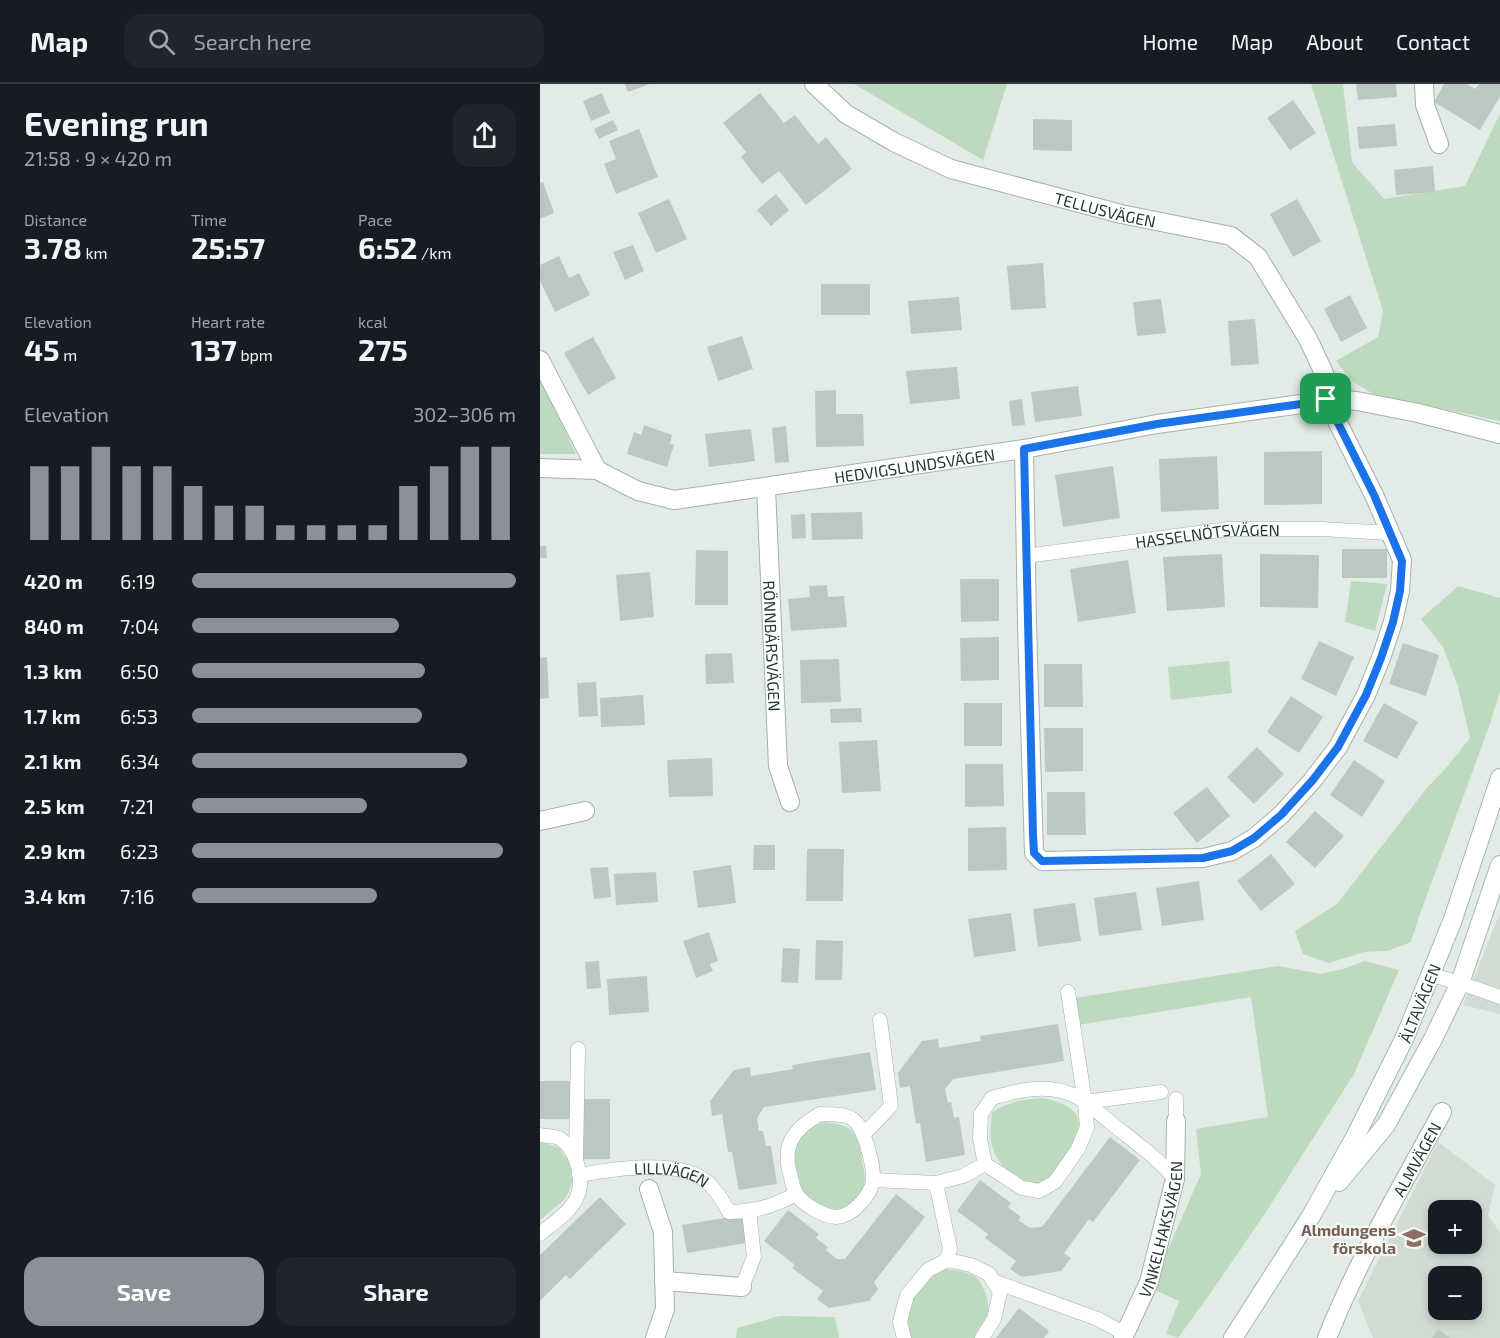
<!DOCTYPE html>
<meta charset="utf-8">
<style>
:root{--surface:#171b24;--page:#20242c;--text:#f1f3f6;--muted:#9ea1a6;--line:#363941;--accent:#8c9099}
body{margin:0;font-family:"Exo 2",sans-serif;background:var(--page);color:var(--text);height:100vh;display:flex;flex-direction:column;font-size:22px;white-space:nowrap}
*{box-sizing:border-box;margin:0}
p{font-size:20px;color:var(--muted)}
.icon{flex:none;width:33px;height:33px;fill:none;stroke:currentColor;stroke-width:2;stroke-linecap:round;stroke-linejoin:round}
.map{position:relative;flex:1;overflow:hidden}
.drawer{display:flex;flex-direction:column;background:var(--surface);width:540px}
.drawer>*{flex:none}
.fabs{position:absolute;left:888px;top:1116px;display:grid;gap:12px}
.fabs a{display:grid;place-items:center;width:54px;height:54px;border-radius:12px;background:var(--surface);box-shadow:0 3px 9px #0003;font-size:30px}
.pin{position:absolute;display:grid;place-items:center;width:51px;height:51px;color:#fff;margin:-26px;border-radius:12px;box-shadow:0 3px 9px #0006}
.round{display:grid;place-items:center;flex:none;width:63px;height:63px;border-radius:18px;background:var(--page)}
.summary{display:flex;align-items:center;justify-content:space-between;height:102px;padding:0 24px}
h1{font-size:33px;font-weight:700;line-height:45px}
.stats{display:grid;grid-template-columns:repeat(3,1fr);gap:9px;height:102px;padding:6px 24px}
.stats div{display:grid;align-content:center}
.stats b{font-size:30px;font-weight:700}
.stats small{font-size:16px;font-weight:400}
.stats p{font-size:16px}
.chart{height:168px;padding:12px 24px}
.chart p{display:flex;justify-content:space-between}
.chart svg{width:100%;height:108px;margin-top:6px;stroke:var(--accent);stroke-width:6}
.button{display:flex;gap:12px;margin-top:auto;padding:12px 24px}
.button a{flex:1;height:69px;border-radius:18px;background:var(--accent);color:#fff;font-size:24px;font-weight:700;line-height:69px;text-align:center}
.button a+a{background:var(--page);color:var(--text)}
ul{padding:0 24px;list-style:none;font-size:20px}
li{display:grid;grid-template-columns:96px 72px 1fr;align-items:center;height:45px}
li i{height:15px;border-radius:8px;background:var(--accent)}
header{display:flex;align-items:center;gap:36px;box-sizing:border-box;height:84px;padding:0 30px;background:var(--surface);border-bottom:2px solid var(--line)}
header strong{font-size:28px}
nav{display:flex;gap:33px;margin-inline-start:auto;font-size:21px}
.search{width:420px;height:54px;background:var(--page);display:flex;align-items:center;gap:15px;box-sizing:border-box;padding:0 21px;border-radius:18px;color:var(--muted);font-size:22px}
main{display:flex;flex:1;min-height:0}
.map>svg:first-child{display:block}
</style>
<header>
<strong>Map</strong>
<div class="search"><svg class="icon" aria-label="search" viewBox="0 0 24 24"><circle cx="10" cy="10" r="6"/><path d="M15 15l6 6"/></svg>Search here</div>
<nav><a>Home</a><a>Map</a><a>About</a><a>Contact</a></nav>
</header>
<main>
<section class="drawer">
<div class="summary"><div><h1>Evening run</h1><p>21:58 · 9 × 420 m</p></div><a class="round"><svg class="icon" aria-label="share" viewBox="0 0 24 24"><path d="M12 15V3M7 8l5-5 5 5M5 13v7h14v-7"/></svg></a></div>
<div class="stats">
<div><p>Distance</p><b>3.78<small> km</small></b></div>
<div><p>Time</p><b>25:57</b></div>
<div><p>Pace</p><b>6:52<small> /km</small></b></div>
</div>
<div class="stats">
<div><p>Elevation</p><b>45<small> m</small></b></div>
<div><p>Heart rate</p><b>137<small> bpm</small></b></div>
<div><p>kcal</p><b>275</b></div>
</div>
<div class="chart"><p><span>Elevation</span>302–306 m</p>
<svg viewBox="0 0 160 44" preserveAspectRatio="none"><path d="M5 44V14M15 44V14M25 44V6M35 44V14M45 44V14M55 44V22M65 44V30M75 44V30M85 44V38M95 44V38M105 44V38M115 44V38M125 44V22M135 44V14M145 44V6M155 44V6"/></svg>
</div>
<ul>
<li><b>420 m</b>6:19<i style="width:100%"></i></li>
<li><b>840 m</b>7:04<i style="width:64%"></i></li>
<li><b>1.3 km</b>6:50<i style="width:72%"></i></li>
<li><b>1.7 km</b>6:53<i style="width:71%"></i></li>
<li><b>2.1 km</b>6:34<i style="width:85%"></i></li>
<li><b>2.5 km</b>7:21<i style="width:54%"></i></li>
<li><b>2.9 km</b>6:23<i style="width:96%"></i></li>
<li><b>3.4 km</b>7:16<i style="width:57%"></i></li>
</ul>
<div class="button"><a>Save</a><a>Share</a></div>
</section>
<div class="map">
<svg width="960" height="1254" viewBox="0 0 960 1254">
<rect width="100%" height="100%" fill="#e2ebe5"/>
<path fill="#d1dbd4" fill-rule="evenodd" d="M960,829V930L923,921Z
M898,1058L955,1101L948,1131L960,1148V1254H833L818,1217ZM898,1126H932V1160H898ZM898,1192H932V1226H898Z"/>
<path fill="#bddabf" d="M314,0H467L443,76Z
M771,0H803L812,78L844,115L925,102L960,30V337L833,310L811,296L796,277L838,253L843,227Z
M0,294L36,370H0Z
M811,497L847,500L835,547L805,538Z
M918,502L960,514V607L950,640L880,830L871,858L847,867L824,868L789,879L763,870L755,847L797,820L886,705L907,683L930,654L918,603L903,563L881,535Z
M689,577L692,609L631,616L628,583Z
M825,877L859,886L814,990L728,1125L672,1207L638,1254L626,1250L639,1217L611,1204L661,1090L656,1045L728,1033L711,913L538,941L535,914L738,882L781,890L803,885Z
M503,1014C550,1024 545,1045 521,1079C517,1086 511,1096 502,1099C482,1104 458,1082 453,1065C449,1052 451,1040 452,1028C469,1018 484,1015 503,1014Z
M284,1038C312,1040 319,1049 322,1076C324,1086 326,1095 323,1105C320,1113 311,1120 305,1127C269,1131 240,1089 257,1057C263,1047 274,1042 284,1038Z
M0,1057L19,1064L30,1080L33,1097L26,1114L0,1136Z
M406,1185C416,1187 430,1187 438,1195C440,1198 441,1201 443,1204C453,1223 447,1236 438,1254H371L369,1252L365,1235L377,1203L392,1192Z
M240,1232L295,1233L299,1254H196L197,1244Z"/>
<path fill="#bbc8c1" d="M85,0H110L88,8Z
M816,0H856L857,13L818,16Z
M904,0H927L935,5L939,0H960V13L940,46L894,18Z
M62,9L70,29L51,37L43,17Z
M220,9L244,39L255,31L278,60L286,53L312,85L266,121L239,87L222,100L201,73L206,68L183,39Z
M753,16L776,49L750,66L727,34Z
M493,35L532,36V67L493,66Z
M73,36L78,46L59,55L54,45Z
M855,40L857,62L819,65L817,43Z
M99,45L118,93L76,110L64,80L76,75L69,57Z
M893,82L895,108L856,111L854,86Z
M3,98L14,129L0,135V99Z
M236,110L249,126L231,142L217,126Z
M129,115L147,155L116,169L98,129Z
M757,115L781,157L753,173L730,130Z
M93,161L104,187L85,196L73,168Z
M19,172L29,194L39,189L50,211L15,228L0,197V181Z
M503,179L506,224L471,226L467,182Z
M281,200H330V231H281Z
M810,211L827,244L801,258L784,225Z
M419,213L422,246L371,250L368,217Z
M621,215L626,249L597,252L593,218Z
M715,235L719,280L691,282L688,237Z
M202,252L213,285L178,297L167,263Z
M53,253L76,294L48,311L24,269Z
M417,283L420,315L370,320L366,287Z
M538,302L542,332L495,338L491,308Z
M296,306V330H323L324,362L276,363L275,307Z
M482,315L485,341L472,342L469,317Z
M104,341L132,351L130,360L134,361L127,383L87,370L94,348L101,351Z
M246,342L249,378L235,379L232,344Z
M211,345L215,377L169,383L165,350Z
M782,367V420L724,421V368Z
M677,372L679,425L621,428L619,375Z
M573,382L580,434L523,443L515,391Z
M322,428L323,455L272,456L271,429Z
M265,430L266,454L252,455L251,431Z
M0,462H6L7,474H0Z
M802,465H847V494H802Z
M156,466L188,467V521H155Z
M682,470L685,523L627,527L623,473Z
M720,470L779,471L778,524L720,523Z
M588,476L596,529L538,538L530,485Z
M110,488L114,533L80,537L76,491Z
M420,495H459V537L421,538Z
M287,501L288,513L304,512L307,543L251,547L248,515L270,513L269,502Z
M459,553V596L421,597L420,554Z
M779,557L814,573L796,612L761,595Z
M863,559L899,571L886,612L849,600Z
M192,569L194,599L166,600L165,570Z
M7,573L9,614L0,615V574Z
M299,575L301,618L261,619L260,576Z
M504,580H542L543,623H504Z
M56,598L58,632L39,633L37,599Z
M103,611L105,641L61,643L60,614Z
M751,612L783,633L759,669L727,648Z
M424,619H462V662H424Z
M844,619L878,638L857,675L823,657Z
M321,624L322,638L291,639L290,625Z
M504,644H543V687L505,688Z
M337,656L341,707L302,709L299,658Z
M717,663L744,690L714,720L687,693Z
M172,674L173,712L129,713L127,676Z
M814,676L845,697L822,733L790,711Z
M425,680H463L464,722L425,723Z
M667,703L690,732L657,759L633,729Z
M507,708H545L546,751H507Z
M775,727L804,752L775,784L746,758Z
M466,743L467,786L428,787V744Z
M214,761H235V786H213Z
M267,765H304L303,817H266Z
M731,770L755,800L721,827L697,797Z
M191,781L196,819L158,824L153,787Z
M68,783L71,813L54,815L50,784Z
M116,788L118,818L76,821L74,790Z
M659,797L664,836L622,842L616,804Z
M596,808L602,846L559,852L554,814Z
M535,819L541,857L498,863L493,825Z
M471,829L476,867L434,873L428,835Z
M169,848L178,877L170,880L173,887L156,894L143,857Z
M276,856L303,857L302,896H275Z
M243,864L260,865L258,899L241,898Z
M59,877L61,904L47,905L45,878Z
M107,892L109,928L69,931L67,895Z
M518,940L524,977L413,995L405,1005L408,1019L411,1018L414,1034L419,1033L425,1071L386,1078L380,1039L376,1040L370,1002L360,1004L358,989L382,957L398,955L399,964L441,957L440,952Z
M330,968L336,1006L224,1023L217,1034L219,1047H223L226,1062H231L237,1100L199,1106L192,1068H188L182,1030L172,1032L170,1017L194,986L210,983L211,992L253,985L252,981Z
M0,997H32L33,1035H0Z
M42,1015H70V1075H41Z
M570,1053L600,1076L553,1138L549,1135L524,1169L531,1174L521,1187L482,1193L470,1185L476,1177L445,1154L448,1150L417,1127L440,1096L471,1119L468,1123L481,1133L478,1136L490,1144L502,1143Z
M356,1110L385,1133L334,1198L338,1205L329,1217L289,1224L277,1215L283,1207L252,1184L255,1181L224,1157L248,1126L279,1150L276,1154L288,1163L286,1166L297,1175H305Z
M60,1113L86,1140L30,1195L26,1191L0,1217V1171Z
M202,1131L206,1159L147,1169L142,1141Z
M479,1224L509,1247L504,1254H456Z
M898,1245L910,1254H892Z"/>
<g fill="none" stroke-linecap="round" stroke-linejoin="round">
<g stroke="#a5b2ab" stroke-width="15">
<g id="service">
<path id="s1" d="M486,472L688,445H781L850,449"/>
<path d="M892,891L920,899L960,913"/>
<path d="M528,908L545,1018L621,1008"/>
<path d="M545,1018L547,1043L538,1065L515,1098L499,1107L482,1104L445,1080L440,1055L441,1030L452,1014C476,1007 503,1000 528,1009C544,1014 557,1028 570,1038C592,1056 617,1073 635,1095"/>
<path d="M280,1030C289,1031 302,1029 311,1034C320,1039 324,1052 327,1061C330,1071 334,1086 333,1097C330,1112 313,1132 296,1133C284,1133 263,1120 257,1111C254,1106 252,1099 251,1093C241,1062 253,1045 280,1030Z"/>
<path d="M636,1037V1015"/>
<path d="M324,1050L351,1022L340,936"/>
<path d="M0,1051C5,1052 14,1052 19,1054C36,1064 45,1095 37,1113C31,1128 12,1140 0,1150"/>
<path d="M36,1072L38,965"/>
<path id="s2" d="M39,1091C73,1085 140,1074 167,1098C177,1106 183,1118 189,1128C217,1127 231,1123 256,1110"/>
<path d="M333,1096L396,1099L423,1092L445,1080"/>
<path d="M396,1099L410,1165L407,1176"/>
<path d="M453,1197L558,1235L585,1250"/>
<path d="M202,1203L214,1173L209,1127"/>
<path d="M364,1254L360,1238L367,1211L388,1186L407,1176L431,1181L449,1190L460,1208L454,1235L442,1254"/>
</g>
</g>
<g stroke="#a5b2ab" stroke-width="20">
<g id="minor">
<path id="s3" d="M274,0L306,30L354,58L411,85L581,130L691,152L718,173L768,255L784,289L786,315L834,411L862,476L860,507L853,538L841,574L826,611L798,663L772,697L741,731L714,754L692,767L663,774L502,777L494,769L487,540L484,365"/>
<path d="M884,0L885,21L899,60"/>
<path id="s4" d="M0,276L57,386L98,407L134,416L484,365L617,340L761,320L786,315L817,317L878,329L960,350"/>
<path d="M0,384L57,386"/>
<path id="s5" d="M226,403L238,682L250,718"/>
<path d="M0,737L45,727"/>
<path d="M109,1105L123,1148L125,1225L115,1254"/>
<path d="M124,1197L202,1203"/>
<path id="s6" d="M583,1254L609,1198L635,1095L636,1037"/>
<path id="s7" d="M787,1254C818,1176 862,1102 902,1028"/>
</g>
</g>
<g stroke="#a4b9ae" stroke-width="20">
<g id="secondary">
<path d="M799,1098L846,1041L893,955L920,899L960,781"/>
<path id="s8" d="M693,1254L771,1132L815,1053L865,953L912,838L960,694"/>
</g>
</g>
<use href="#service" stroke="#fff" stroke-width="14"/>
<use href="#minor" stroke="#fff" stroke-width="18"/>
<use href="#secondary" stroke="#fff" stroke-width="18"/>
</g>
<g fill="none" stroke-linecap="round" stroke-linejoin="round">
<g stroke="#fff" stroke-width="12">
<path id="route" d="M786,315L834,411L862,477L860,507L853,538L841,574L826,611L798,663L772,697L741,731L714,754L692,767L663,774L502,777L494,769L493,751L484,365L617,340L761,320Z"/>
</g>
<use href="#route" stroke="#1a73e8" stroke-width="8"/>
</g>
<defs>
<g id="school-bare" transform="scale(1.8)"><path d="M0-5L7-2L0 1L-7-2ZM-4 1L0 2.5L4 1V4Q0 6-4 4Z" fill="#8d6e63" stroke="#f2f8f4" stroke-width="2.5" paint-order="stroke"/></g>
</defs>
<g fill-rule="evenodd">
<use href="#school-bare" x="874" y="1154"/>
</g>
<g text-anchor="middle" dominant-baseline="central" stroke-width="4.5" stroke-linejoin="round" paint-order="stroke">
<g font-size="16" fill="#243a30" stroke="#f2f8f4">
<text stroke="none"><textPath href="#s3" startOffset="322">TELLUSVÄGEN</textPath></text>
<text stroke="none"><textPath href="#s4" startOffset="450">HEDVIGSLUNDSVÄGEN</textPath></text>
<text stroke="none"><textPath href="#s1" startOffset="183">HASSELNÖTSVÄGEN</textPath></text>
<text stroke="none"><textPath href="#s5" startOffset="159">RÖNNBÄRSVÄGEN</textPath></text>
<text stroke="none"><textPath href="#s8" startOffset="384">ÄLTAVÄGEN</textPath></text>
<text stroke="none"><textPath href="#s7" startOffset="200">ALMVÄGEN</textPath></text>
<text stroke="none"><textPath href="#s2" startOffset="94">LILLVÄGEN</textPath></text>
<text stroke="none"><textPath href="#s6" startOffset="116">VINKELHAKSVÄGEN</textPath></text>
</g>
<g font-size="16" font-weight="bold" fill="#785e54" stroke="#f2f8f4" text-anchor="end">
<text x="856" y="1145">Almdungens<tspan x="856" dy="18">förskola</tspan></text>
</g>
</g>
</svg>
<div class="fabs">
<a>+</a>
<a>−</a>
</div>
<div class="pin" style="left:786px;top:315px;background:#1e9e55"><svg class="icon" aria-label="arrive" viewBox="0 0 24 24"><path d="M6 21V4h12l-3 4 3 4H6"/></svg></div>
</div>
</main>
